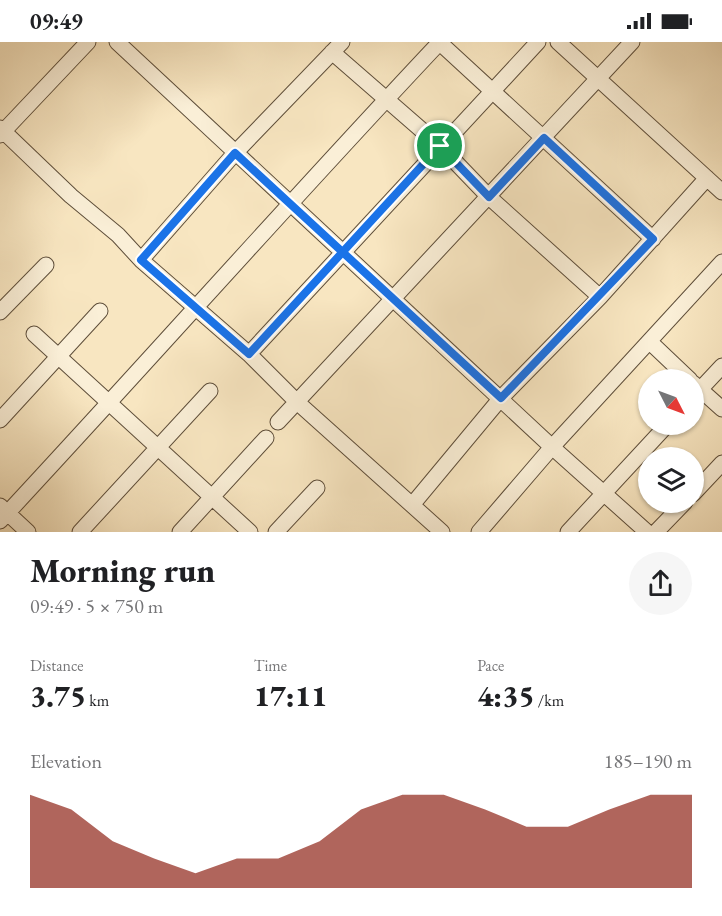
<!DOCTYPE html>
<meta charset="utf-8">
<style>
:root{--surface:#fff;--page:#f6f6f6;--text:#202124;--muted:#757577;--accent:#8f2418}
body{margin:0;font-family:"EB Garamond",serif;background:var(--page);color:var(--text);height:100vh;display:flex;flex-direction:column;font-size:22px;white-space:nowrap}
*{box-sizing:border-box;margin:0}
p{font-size:20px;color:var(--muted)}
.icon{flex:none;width:33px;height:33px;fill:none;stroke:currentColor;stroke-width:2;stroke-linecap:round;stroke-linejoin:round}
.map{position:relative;height:490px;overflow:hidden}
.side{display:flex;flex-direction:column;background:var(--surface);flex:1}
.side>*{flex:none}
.needle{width:39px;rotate:132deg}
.tools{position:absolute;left:638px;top:327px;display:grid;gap:12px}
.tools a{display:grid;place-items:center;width:66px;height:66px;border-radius:50%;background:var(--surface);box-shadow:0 2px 4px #0004;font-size:30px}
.pin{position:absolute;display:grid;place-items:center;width:51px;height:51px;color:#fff;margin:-26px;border:3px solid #fff;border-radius:50%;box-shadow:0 2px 6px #0007}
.round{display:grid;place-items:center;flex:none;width:63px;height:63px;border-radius:32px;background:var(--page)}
.overview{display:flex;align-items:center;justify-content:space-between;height:102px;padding:0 30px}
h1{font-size:33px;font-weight:800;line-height:45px}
.figures{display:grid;grid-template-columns:repeat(3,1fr);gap:9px;height:102px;padding:6px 30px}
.figures div{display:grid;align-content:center}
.figures b{font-size:30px;font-weight:800}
.figures small{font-size:16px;font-weight:400}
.figures p{font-size:16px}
.chart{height:168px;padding:12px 30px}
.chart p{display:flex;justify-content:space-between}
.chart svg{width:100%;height:108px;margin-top:6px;fill:var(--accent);opacity:.7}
.status{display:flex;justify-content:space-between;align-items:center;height:42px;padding:0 30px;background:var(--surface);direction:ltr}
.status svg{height:16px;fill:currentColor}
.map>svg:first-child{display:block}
</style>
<div class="status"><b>09:49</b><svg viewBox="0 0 49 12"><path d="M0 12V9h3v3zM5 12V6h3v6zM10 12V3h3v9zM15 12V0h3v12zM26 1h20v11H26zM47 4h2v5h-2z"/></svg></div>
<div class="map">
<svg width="722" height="490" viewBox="0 0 722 490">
<rect width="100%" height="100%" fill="#f8e6c1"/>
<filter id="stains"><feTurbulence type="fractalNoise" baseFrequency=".00333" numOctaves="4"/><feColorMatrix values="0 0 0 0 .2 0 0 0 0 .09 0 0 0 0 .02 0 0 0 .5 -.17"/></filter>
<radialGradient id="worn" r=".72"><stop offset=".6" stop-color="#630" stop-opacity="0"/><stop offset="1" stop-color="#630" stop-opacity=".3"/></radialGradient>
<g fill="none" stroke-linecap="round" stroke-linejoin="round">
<g stroke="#5e4e3a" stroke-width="17">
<path id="minor" d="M117,0L552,405L722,220
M439,0L653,197
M558,0L722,150
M332,10L440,104L489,155L600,255
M0,86L71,154L118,193L141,218L249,312L538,0
M0,93L88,0
M141,218L235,111L342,0
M0,270L46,223
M34,292L250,490
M650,300L690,338
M249,312L297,360L442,490
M693,341L722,367
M693,355L722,324
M0,378L100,269
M278,380L632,0
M693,452L722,421
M412,463L501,356L600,255L707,136
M0,464L28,490
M0,479C148,320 291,158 440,0
M80,490L210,349
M180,490L266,396
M276,490L317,446
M479,490L552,405L647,490
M568,490L668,382
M656,490L685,460"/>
</g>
<use href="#minor" stroke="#faefd7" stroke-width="15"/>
</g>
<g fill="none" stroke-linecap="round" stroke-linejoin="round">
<g stroke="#fff" stroke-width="12">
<path id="route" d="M440,104L249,312L141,218L235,111L501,356L653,197L544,96L489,155L440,104"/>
</g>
<use href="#route" stroke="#1a73e8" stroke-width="8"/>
</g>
<rect width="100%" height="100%" filter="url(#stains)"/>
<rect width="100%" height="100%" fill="url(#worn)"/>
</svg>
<div class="tools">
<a><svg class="needle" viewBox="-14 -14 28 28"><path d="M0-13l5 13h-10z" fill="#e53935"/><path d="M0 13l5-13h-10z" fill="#757577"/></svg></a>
<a><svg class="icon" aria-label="layers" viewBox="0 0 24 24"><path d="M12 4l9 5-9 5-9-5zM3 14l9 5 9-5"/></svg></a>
</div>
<div class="pin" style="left:440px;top:104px;background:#1e9e55"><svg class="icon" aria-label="arrive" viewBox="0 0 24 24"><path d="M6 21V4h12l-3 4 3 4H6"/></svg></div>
</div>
<section class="side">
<div class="overview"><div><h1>Morning run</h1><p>09:49 · 5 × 750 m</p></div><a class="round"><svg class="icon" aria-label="share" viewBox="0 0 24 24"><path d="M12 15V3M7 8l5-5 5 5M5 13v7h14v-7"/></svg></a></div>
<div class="figures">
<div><p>Distance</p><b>3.75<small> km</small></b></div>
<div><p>Time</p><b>17:11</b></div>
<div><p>Pace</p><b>4:35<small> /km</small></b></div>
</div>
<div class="chart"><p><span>Elevation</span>185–190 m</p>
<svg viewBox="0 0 160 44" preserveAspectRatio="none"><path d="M0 44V6L10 12L20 25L30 32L40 38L50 32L60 32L70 25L80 12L90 6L100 6L110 12L120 19L130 19L140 12L150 6L160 6V44z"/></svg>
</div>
</section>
